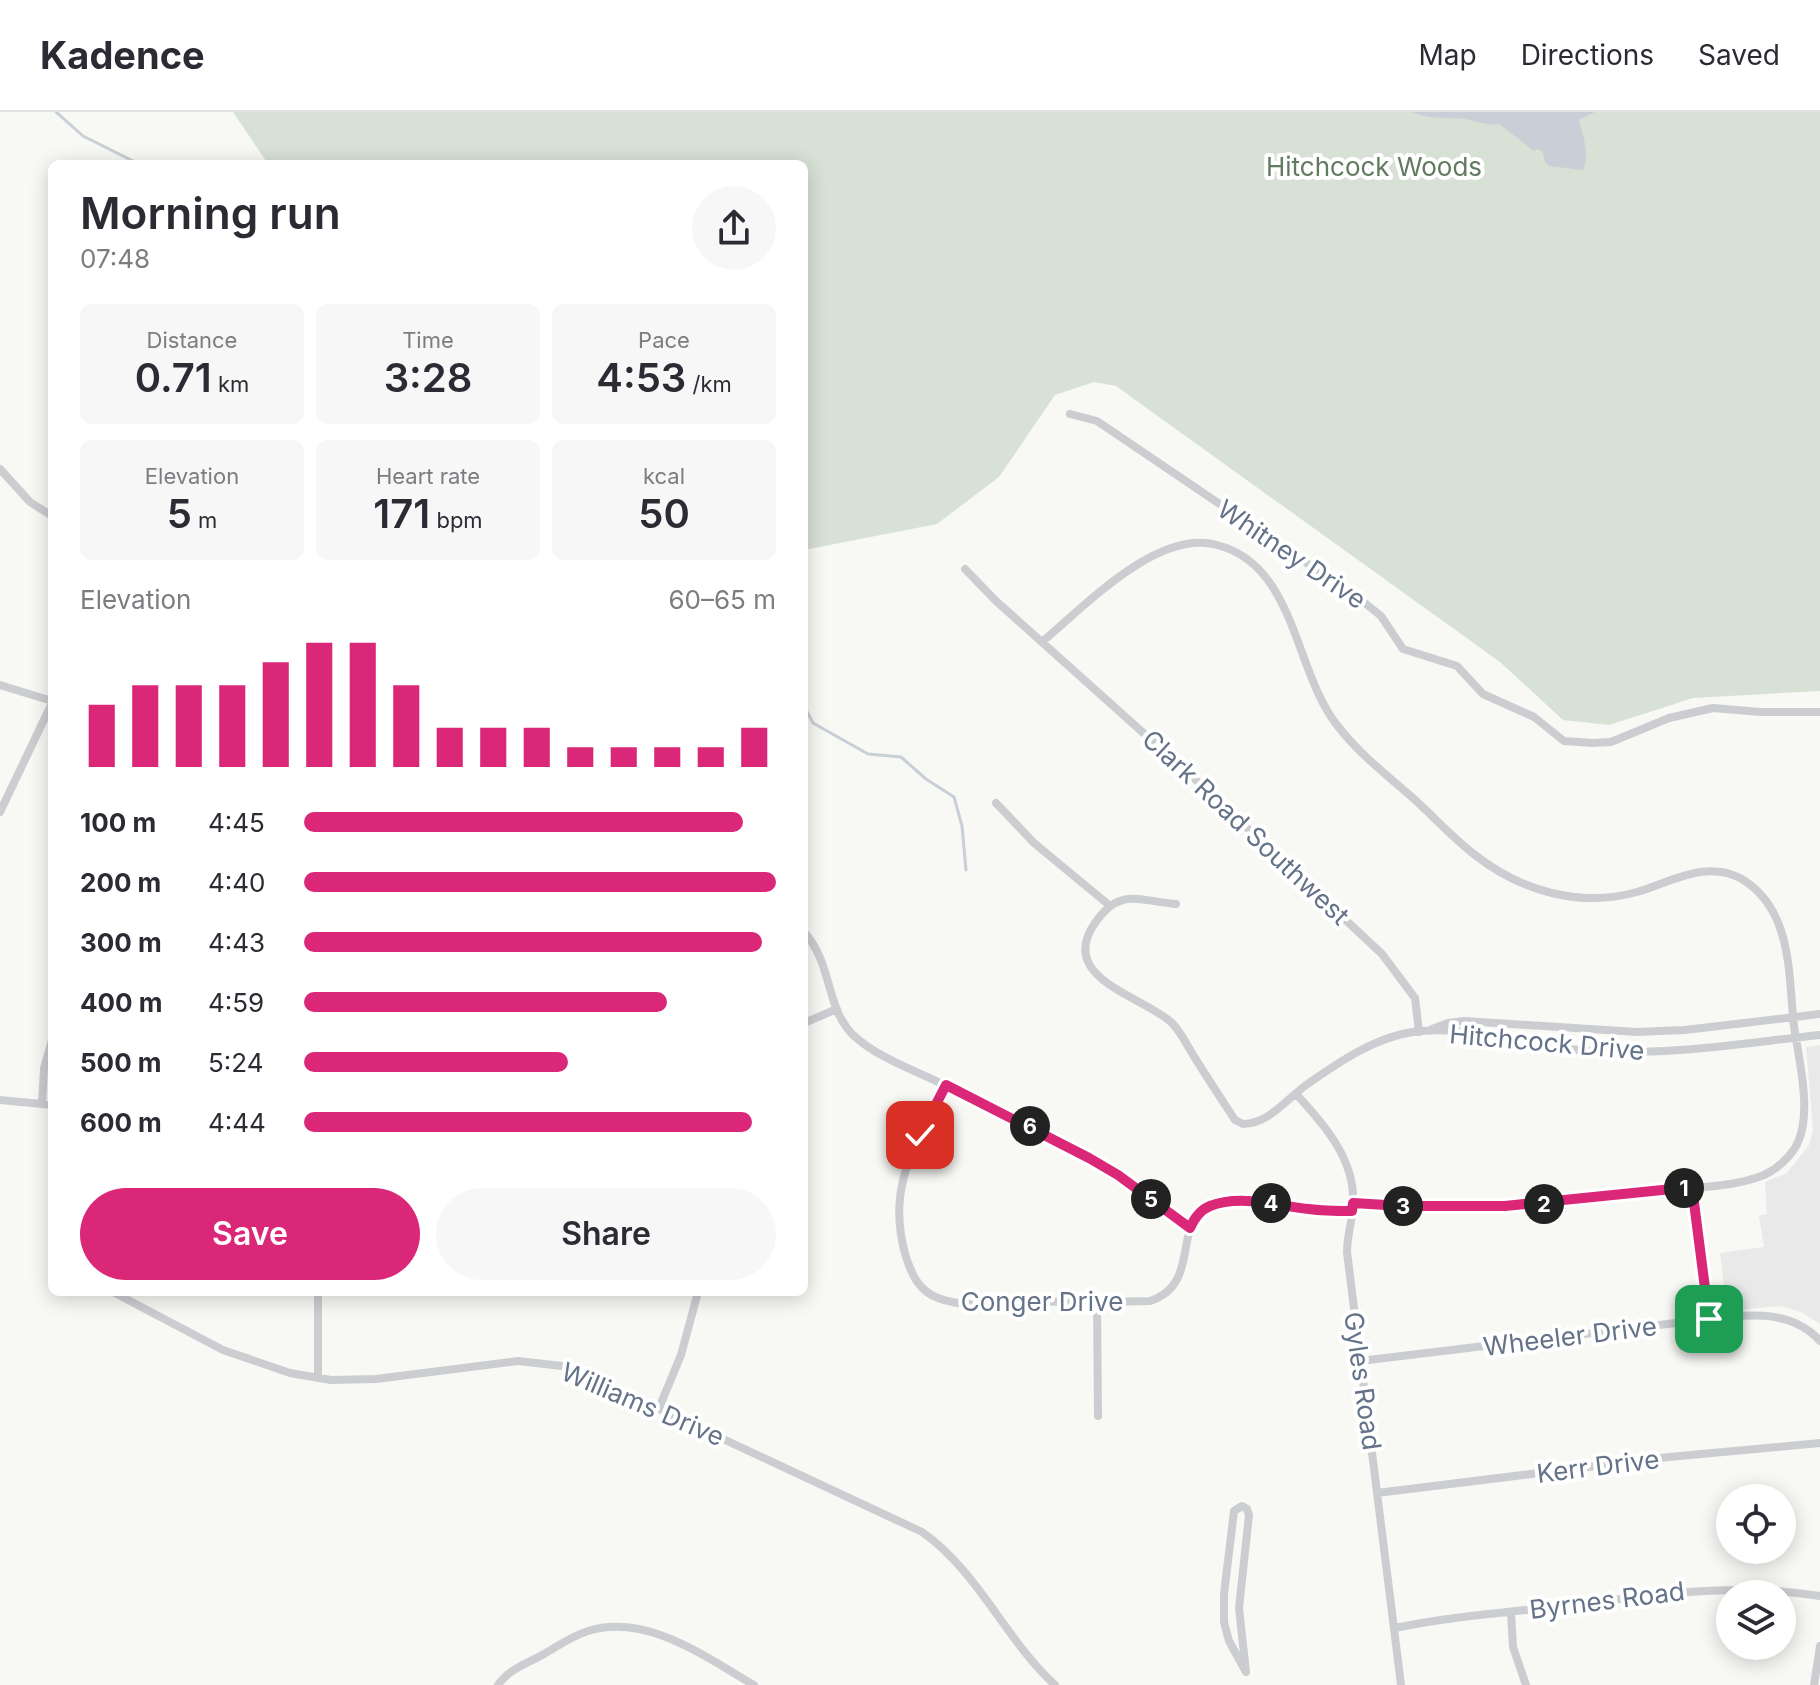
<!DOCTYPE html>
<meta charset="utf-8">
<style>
:root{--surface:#fff;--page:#f7f7f7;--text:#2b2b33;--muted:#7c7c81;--line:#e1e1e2;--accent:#db2777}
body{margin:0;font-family:Inter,sans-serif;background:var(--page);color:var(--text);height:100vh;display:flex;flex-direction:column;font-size:30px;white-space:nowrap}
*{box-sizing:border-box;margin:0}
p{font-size:26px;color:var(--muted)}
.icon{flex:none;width:44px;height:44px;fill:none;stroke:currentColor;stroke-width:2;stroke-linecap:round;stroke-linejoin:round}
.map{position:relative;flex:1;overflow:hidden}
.drawer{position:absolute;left:48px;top:48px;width:760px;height:1136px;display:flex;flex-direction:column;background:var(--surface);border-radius:12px;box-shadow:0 4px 20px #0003}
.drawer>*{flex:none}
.tools{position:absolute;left:1716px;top:1372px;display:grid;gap:16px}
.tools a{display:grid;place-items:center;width:80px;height:80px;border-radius:50%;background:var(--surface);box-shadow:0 4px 20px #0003;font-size:40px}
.pin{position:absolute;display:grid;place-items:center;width:68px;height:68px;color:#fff;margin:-34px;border-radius:16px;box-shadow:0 4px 12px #0006}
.km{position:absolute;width:40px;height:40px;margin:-20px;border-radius:50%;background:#222;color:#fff;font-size:22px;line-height:40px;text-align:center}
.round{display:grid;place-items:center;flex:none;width:84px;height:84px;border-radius:42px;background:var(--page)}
.head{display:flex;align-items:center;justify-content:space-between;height:136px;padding:0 32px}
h1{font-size:44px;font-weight:600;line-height:60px}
.stats{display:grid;grid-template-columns:repeat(3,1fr);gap:12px;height:136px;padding:8px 32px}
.stats div{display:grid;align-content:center;border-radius:12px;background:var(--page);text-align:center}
.stats b{font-size:40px;font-weight:600}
.stats small{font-size:22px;font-weight:400}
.stats p{font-size:22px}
.chart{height:224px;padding:16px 32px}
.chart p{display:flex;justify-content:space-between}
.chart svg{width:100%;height:144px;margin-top:8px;stroke:var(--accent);stroke-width:6}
.cta{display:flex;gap:16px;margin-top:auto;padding:16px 32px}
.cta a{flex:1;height:92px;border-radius:48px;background:var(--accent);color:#fff;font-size:32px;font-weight:600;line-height:92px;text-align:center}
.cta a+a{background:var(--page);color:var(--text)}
ul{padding:0 32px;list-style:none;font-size:26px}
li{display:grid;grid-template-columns:128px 96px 1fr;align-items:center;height:60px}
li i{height:20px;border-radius:10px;background:var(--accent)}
header{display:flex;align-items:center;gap:48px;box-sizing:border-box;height:112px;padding:0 40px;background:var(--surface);border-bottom:2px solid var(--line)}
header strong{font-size:38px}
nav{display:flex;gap:44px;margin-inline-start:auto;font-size:28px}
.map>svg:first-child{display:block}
</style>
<header>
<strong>Kadence</strong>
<nav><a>Map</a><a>Directions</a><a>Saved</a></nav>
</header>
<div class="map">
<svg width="1820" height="1573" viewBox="0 0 1820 1573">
<rect width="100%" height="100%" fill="#f8f8f5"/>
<path fill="#e9e9e9" d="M1820,933V1212L1801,1200L1780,1194L1727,1199L1720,1141L1764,1135L1759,1104L1767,1102L1765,1070L1787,1061L1809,1033L1813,1018L1806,935Z"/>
<path fill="#d8e1d6" d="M233,0H1820V579L1693,586L1609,613L1563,608L1500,550L1116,274L1094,270L1055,283L999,365L937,412L804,438V52H268Z"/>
<path fill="#c8cfd6" d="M1412,0H1595L1579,8C1583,26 1590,40 1583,58L1549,54L1546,51L1542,39L1537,37L1534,39L1499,12C1487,14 1477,9 1465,7C1446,5 1431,8 1412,0Z"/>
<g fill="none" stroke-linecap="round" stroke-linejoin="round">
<path stroke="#c8cfd6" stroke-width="3" d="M56,0L83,24L139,52
M804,594L813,611L868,642L901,645L926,667L954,685L962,714L966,758"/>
<path stroke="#cbcdd1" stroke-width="8" d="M1070,302L1097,309L1360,487L1381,504L1403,537L1457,554L1483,582L1534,605L1564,629L1592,631L1611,630L1669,606L1713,596L1761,600H1820
M0,357L30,390L52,404
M965,457L996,489L1197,669L1382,842L1415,886L1419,920
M1043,529C1085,494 1157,417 1217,433C1296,453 1294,559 1337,613C1358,641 1388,664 1414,687C1434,705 1453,726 1475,743C1521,779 1580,796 1637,780C1671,770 1706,748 1740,766C1790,794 1789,857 1793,906C1797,943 1815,1003 1795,1036C1787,1048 1777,1057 1764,1063C1732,1076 1692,1075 1658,1079C1606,1085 1554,1092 1502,1094C1452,1095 1403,1092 1353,1091
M0,573L52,589
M996,691L1034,731L1109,793
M0,700L52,591
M1176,792C1139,789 1119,775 1095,811C1056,867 1144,884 1172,911C1181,920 1188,935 1195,946C1208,967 1222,988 1235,1008L1243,1012C1271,1011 1288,985 1309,971C1339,950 1376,925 1413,920C1472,912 1530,935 1588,939C1666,944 1743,931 1820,923
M804,820C833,852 825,895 853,923C877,945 909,956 938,970C966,982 993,996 1021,1009C1082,1039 1136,1075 1190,1116
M804,911L837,897
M1432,917L1448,911L1464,909L1637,920L1685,918L1820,902
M946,973C916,1034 885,1074 906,1145C912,1163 919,1179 938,1186C966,1197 1005,1191 1035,1190C1073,1189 1112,1190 1150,1189C1202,1172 1171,1112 1209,1094C1236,1082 1281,1094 1309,1097C1323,1099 1338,1099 1352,1099
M1296,982C1323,1011 1355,1047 1353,1090C1353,1107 1347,1123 1347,1140L1401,1573
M0,988L52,993
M42,992L44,956L52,928
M1692,1075L1709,1207
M113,1180L223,1238L290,1261L331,1268L376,1267L518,1249L562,1254L593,1266L922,1420C978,1459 1005,1527 1055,1573
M1097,1190L1098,1304
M1360,1249L1709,1207C1748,1202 1791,1197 1820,1229
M318,1266V1180
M659,1296L681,1243L698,1180
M1377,1381L1669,1345L1820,1331
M1242,1394L1247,1397L1249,1403L1239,1496L1246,1560L1229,1529L1224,1510V1482L1234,1399Z
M1511,1500L1513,1535L1526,1573
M1395,1516C1453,1504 1512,1500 1571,1493C1656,1483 1734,1470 1820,1484
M498,1573C510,1556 527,1552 544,1542C558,1534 572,1524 588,1519C647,1501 705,1545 754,1573
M1814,1573L1820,1534"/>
</g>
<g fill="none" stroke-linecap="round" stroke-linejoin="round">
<g stroke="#fff" stroke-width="16">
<path id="route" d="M920,1023L946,973L1089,1046L1118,1063L1190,1116C1194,1107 1200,1098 1210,1094C1240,1082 1279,1094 1309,1097C1323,1099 1338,1099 1352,1099L1353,1091L1403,1094H1505L1692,1075L1709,1207"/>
</g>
<use href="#route" stroke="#db2777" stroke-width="10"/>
</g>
<g text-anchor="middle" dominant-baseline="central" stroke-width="8" stroke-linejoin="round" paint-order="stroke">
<g font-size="26" fill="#617a60" stroke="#fff">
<text x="1374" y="54">Hitchcock Woods</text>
</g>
<g font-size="26" fill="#657389" stroke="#fff">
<text transform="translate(1292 442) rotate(34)">Whitney Drive</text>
<text transform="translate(1246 715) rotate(43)">Clark Road Southwest</text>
<text transform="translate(1547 930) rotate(5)">Hitchcock Drive</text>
<text x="1042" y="1189">Conger Drive</text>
<text transform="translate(1570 1224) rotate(-7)">Wheeler Drive</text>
<text transform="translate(1363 1269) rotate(82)">Gyles Road</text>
<text transform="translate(643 1292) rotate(23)">Williams Drive</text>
<text transform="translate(1598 1354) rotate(-7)">Kerr Drive</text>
<text transform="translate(1607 1488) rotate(-7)">Byrnes Road</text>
</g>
</g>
</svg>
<div class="tools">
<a><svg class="icon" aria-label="locate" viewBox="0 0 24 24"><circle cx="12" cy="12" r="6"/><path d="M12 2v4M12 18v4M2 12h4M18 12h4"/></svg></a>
<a><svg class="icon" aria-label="layers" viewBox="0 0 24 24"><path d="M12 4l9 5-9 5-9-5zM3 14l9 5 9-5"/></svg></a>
</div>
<div class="pin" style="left:1709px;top:1207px;background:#1e9e55"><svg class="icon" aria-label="arrive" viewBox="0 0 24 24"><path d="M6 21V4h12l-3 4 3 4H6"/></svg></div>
<div class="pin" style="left:920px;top:1023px;background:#d93025"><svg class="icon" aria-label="check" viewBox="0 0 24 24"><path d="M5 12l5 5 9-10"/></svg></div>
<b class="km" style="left:1684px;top:1076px">1</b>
<b class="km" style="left:1544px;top:1092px">2</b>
<b class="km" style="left:1403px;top:1094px">3</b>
<b class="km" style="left:1271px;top:1091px">4</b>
<b class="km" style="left:1151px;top:1087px">5</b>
<b class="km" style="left:1030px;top:1014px">6</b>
<section class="drawer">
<div class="head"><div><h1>Morning run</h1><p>07:48</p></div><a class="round"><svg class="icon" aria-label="share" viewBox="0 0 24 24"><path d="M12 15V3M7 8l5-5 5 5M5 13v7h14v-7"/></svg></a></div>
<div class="stats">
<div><p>Distance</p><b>0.71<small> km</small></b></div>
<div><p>Time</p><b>3:28</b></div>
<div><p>Pace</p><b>4:53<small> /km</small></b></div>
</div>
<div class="stats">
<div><p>Elevation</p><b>5<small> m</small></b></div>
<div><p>Heart rate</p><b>171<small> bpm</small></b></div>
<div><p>kcal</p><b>50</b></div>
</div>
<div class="chart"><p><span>Elevation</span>60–65 m</p>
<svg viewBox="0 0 160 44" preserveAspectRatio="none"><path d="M5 44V25M15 44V19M25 44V19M35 44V19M45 44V12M55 44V6M65 44V6M75 44V19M85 44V32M95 44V32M105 44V32M115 44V38M125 44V38M135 44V38M145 44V38M155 44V32"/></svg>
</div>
<ul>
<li><b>100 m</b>4:45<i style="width:93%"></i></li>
<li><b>200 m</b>4:40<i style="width:100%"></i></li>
<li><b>300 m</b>4:43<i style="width:97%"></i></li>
<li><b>400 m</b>4:59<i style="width:77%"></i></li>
<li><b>500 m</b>5:24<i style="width:56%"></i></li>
<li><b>600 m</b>4:44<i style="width:95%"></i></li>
</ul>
<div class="cta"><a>Save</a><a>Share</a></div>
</section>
</div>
